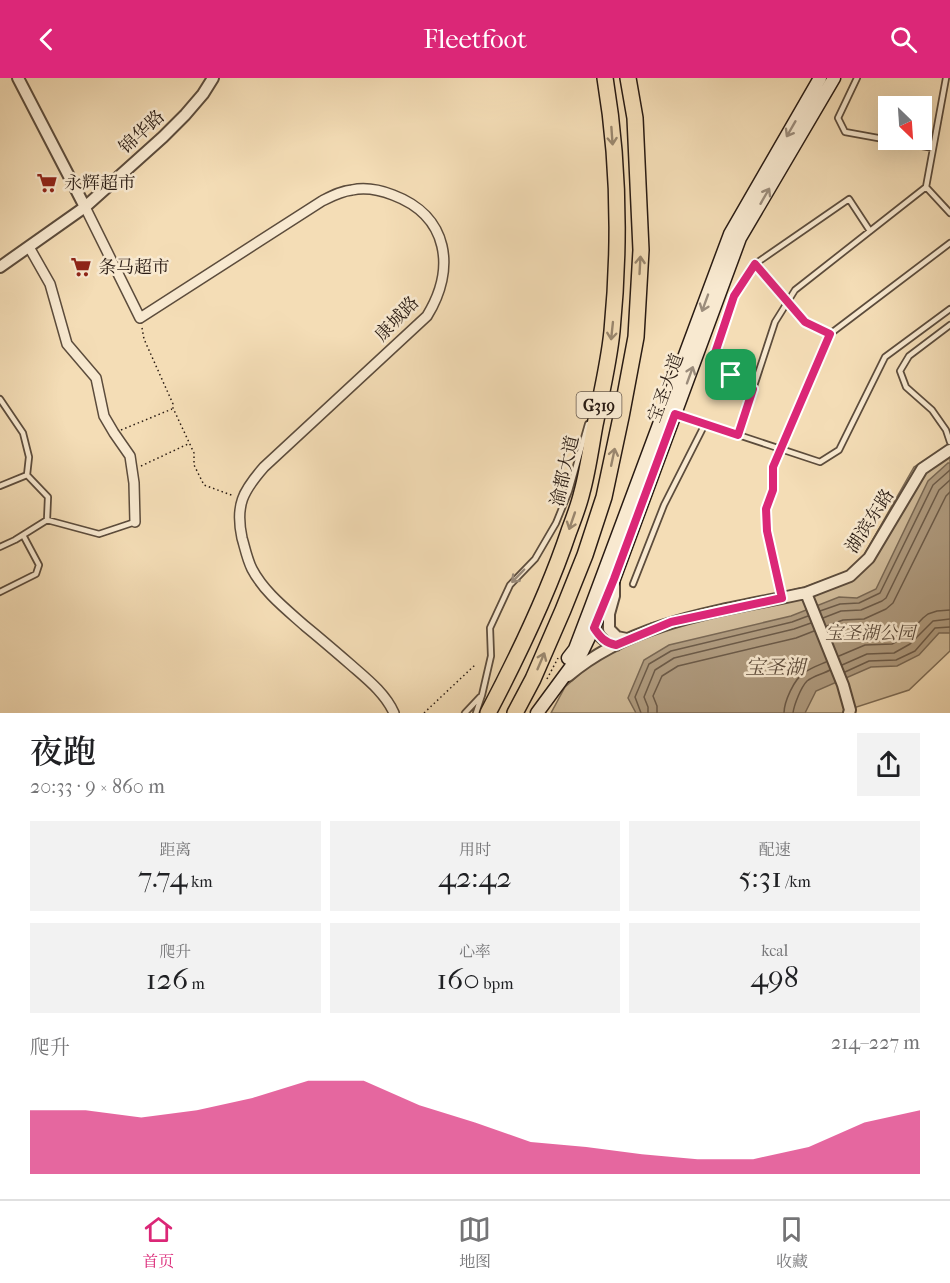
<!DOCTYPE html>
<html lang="zh">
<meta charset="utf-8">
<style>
:root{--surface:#fff;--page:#f2f2f2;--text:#202124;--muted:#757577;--line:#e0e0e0;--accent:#db2777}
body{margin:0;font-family:"IM FELL French Canon","Noto Serif SC",serif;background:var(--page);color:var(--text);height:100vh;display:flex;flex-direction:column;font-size:22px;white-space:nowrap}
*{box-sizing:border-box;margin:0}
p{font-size:20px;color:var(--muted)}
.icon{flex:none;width:33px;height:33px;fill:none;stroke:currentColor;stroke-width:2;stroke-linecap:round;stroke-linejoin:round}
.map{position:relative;height:635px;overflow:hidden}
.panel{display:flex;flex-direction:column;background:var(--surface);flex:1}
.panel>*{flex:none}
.needle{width:39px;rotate:155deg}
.fabs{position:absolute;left:878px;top:18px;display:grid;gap:12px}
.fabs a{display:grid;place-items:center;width:54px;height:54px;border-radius:0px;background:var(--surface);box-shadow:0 6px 24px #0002;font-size:30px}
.pin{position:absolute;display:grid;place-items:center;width:51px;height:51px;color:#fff;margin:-26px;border-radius:12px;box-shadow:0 3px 9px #0006}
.round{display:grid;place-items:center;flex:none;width:63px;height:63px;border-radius:0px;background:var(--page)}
.overview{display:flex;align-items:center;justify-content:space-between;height:102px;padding:0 30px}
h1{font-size:33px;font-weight:600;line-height:45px}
.stats{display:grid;grid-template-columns:repeat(3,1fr);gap:9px;height:102px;padding:6px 30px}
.stats div{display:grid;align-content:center;border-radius:0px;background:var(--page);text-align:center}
.stats b{font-size:30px;font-weight:600}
.stats small{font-size:16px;font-weight:400}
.stats p{font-size:16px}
.chart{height:168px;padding:12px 30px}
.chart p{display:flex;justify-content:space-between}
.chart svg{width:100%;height:108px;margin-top:6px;fill:var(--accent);opacity:.7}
header{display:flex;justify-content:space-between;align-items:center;height:78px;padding:0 30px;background:var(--accent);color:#fff;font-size:27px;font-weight:600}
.menu{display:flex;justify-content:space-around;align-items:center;height:84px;border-top:2px solid var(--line);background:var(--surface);font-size:16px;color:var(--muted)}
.menu a{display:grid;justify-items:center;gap:3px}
.menu .active{color:var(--accent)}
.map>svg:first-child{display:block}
</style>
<header><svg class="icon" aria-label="back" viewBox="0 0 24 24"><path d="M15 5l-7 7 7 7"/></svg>Fleetfoot<svg class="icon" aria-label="search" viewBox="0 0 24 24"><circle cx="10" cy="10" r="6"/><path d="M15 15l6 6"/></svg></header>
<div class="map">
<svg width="950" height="635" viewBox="0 0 950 635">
<rect width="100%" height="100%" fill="#f4ddb6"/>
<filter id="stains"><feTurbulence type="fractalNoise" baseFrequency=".00333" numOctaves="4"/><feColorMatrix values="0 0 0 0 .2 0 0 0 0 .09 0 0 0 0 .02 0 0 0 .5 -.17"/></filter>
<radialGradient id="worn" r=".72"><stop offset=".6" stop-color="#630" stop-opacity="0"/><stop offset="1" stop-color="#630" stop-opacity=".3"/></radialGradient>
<path fill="#d1bc9a" stroke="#7d6c56" stroke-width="1.5" d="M950,367V573L909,612L844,633L843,635H551L565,609L590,587L630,564L652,554L651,545L805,509L846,494L864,477L914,389Z"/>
<path fill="#af9b7f" stroke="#796854" stroke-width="1.5" d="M948,385H950V555H939L919,577L897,588L871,589L816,613L805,635H636L628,620L644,582L669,567L791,538L839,519L857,520L876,511L928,403Z"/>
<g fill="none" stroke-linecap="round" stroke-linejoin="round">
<path stroke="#6c5b49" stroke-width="1.5" d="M820,533L840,526L859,525L880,515L933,407L950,392
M823,540L841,533L861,532L882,523L886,520L939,412L950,402
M827,548L843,542L864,541L886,531L893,525L946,418L950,414
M839,578L865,567L892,566L905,559L923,540L928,536L937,533L950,532
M842,587L867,576L894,575L910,566L933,543L950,541
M845,594L869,583L896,582L915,573L935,550L950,549
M641,635L635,619L649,586L671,573L792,544L808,538
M648,635V629L644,619L655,592L674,580L794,551L811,545
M657,635V628L653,618L662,598L678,588L796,560L814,553
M784,635C784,624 794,601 804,595C810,590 819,587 826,584
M793,635C794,627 801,609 807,603C813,598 823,596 830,592"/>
<g stroke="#5c4c3c" stroke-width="8">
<path id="service" d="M857,0L838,40L845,54L933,70
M926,109L950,135
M755,186L805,244L830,256
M950,247L909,278L900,293L906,309L932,332L946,352L950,364
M753,311L731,297L714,278L734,218L755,186L849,121L870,153
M0,321L23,355L29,379L27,397
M675,336L820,384L839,372L885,279L950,231
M738,357L775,244L795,212L926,109L946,0
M0,408L27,397L48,419L47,442
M0,469L15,462L47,442L99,456L135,444
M633,506L664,427L705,346
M0,514L36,496L39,487L23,457
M782,520L767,453L766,431L773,412V389L830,256L950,165
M465,635L480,619
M476,635L482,617L491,578L490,550L510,507L535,481L556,445L569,413L588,346"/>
</g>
<g stroke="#5c4c3c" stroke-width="12">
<path id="minor" d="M85,129L140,240L322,123C332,118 341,113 352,112C366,109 380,112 393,117C449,138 456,191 427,238L264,389C243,413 235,427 242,460C245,470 247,481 252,491C264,514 286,531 305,548C321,561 336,574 351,587C367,601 385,615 394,635
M29,169L50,206L67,266L96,300L104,338L114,355L130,378L134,405L135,444"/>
</g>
<g stroke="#5c4c3c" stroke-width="14">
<path id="tertiary" d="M18,0L85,129
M0,189L85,129L163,59L185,37L203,16L213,0
M614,502V518L609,536V551L617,559L627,561
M806,515L850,498L869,480L922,391L950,372
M592,545C597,556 603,564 616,567
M568,598C632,543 725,532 806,515L843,607L850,632L849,635"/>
</g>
<g stroke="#291b13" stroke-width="15">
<path id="secondary" d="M568,580L575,571L591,529L730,156L820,0
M537,635L582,574L593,551L614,501L740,160L834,0"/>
</g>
<g stroke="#291b13" stroke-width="18">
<path id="trunk" d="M488,635C519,576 548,516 569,453C574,440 579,427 582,414C588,392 591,369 595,347C601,317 609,284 612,253C620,170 619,83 605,0
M515,635L533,601L563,532L585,477L604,419L621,339L636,259L641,172L635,40L628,0"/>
</g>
<path stroke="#291b13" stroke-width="1.5" stroke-dasharray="1.5 3" stroke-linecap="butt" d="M142,250L144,261L173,326V330L194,375V387L204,407L234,418
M121,352L172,331
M141,388L188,366
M547,601L558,580
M424,635L476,586"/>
<use href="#service" stroke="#f8e9d0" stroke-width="4.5"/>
<use href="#minor" stroke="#f8e9d0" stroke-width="9"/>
<use href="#tertiary" stroke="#f8e9d0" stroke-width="10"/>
<use href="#secondary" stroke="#f8e9d0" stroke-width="12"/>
<use href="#trunk" stroke="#f4ddb6" stroke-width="15"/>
</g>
<defs><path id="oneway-shaft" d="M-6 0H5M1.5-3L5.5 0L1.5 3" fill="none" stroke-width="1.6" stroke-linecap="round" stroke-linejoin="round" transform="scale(1.5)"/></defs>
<g stroke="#9b8c7b">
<use href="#oneway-shaft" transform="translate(791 51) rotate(120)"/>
<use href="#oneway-shaft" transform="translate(765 118) rotate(-60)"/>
<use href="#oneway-shaft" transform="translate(705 225) rotate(110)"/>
<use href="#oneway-shaft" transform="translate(690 297) rotate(-70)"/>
<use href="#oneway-shaft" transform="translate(518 498) rotate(134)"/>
</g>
<g stroke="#99866d">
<use href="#oneway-shaft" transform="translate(612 58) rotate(86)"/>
<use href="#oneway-shaft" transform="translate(640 187) rotate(-87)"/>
<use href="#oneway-shaft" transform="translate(612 253) rotate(96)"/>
<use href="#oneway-shaft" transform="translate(613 379) rotate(-78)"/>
<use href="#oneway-shaft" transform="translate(572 443) rotate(109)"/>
<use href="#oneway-shaft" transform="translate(541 583) rotate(-67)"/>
</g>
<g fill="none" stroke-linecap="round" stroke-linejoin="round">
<g stroke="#fff" stroke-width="12">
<path id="route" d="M755,186L805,244L830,256L773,389V412L766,431L767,453L782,520L671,544L616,567C605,565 600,559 594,550L614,501L675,336L738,357L753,311L731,297L714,278L734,218Z"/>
</g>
<use href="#route" stroke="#db2777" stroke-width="8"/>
</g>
<defs>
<g id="supermarket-bare" transform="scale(1.62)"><path d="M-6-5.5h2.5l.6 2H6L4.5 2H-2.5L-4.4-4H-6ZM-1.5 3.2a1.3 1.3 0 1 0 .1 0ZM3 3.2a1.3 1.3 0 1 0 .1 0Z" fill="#8f2418" stroke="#f8e9d0" stroke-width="2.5" paint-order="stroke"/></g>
</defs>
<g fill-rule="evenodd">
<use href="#supermarket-bare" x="47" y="105"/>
<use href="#supermarket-bare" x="81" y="189"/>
</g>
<g text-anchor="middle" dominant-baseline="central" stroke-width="5" stroke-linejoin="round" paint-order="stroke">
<rect fill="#f8e9d0" stroke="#67594c" stroke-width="1.5" x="576.5" y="314" width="45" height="26" rx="4.5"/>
<g font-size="16" font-weight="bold" fill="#291b13">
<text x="599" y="327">G319</text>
</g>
<g font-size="18" fill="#291b13" stroke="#f8e9d0">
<text transform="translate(142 54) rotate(-43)">锦华路</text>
<text transform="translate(397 241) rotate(-46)">康城路</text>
<text transform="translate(666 310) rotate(-70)">宝圣大道</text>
<text transform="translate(565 393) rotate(-77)">渝都大道</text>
<text transform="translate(870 443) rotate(-57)">湖滨东路</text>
</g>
<g font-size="18" fill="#291b13" stroke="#f8e9d0" text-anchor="start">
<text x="64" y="105">永辉超市</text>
<text x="98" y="189">条马超市</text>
</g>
<g font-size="18" font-style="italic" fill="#5b4b3c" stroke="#f8e9d0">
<text x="870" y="555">宝圣湖公园</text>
</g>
<g font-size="20" font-style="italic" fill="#5f4e3e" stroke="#f8e9d0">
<text x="775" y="589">宝圣湖</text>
</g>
</g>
<rect width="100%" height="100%" filter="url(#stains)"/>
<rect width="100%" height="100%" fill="url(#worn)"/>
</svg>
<div class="fabs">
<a><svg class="needle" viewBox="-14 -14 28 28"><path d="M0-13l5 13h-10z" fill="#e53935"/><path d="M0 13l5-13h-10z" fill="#757577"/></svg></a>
</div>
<div class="pin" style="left:731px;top:297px;background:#1e9e55"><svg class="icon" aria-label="arrive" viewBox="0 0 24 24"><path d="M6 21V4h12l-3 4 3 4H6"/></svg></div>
</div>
<section class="panel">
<div class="overview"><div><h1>夜跑</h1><p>20:33 · 9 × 860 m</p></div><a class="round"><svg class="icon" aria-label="share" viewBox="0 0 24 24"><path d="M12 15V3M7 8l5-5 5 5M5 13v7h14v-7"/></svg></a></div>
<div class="stats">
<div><p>距离</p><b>7.74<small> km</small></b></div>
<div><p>用时</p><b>42:42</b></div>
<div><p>配速</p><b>5:31<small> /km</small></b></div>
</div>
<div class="stats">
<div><p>爬升</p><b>126<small> m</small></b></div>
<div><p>心率</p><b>160<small> bpm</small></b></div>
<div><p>kcal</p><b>498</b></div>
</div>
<div class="chart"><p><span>爬升</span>214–227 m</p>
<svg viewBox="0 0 160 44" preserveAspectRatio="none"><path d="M0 44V18L10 18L20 21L30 18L40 13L50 6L60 6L70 16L80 23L90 31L100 33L110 36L120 38L130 38L140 33L150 23L160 18V44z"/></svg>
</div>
</section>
<nav class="menu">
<a class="active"><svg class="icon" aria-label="home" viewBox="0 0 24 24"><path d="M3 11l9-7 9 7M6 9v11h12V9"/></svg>首页</a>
<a><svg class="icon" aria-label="map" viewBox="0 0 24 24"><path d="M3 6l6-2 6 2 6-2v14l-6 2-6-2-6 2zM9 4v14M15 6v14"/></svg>地图</a>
<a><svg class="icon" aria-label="saved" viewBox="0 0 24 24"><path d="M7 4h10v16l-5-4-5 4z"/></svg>收藏</a>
</nav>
